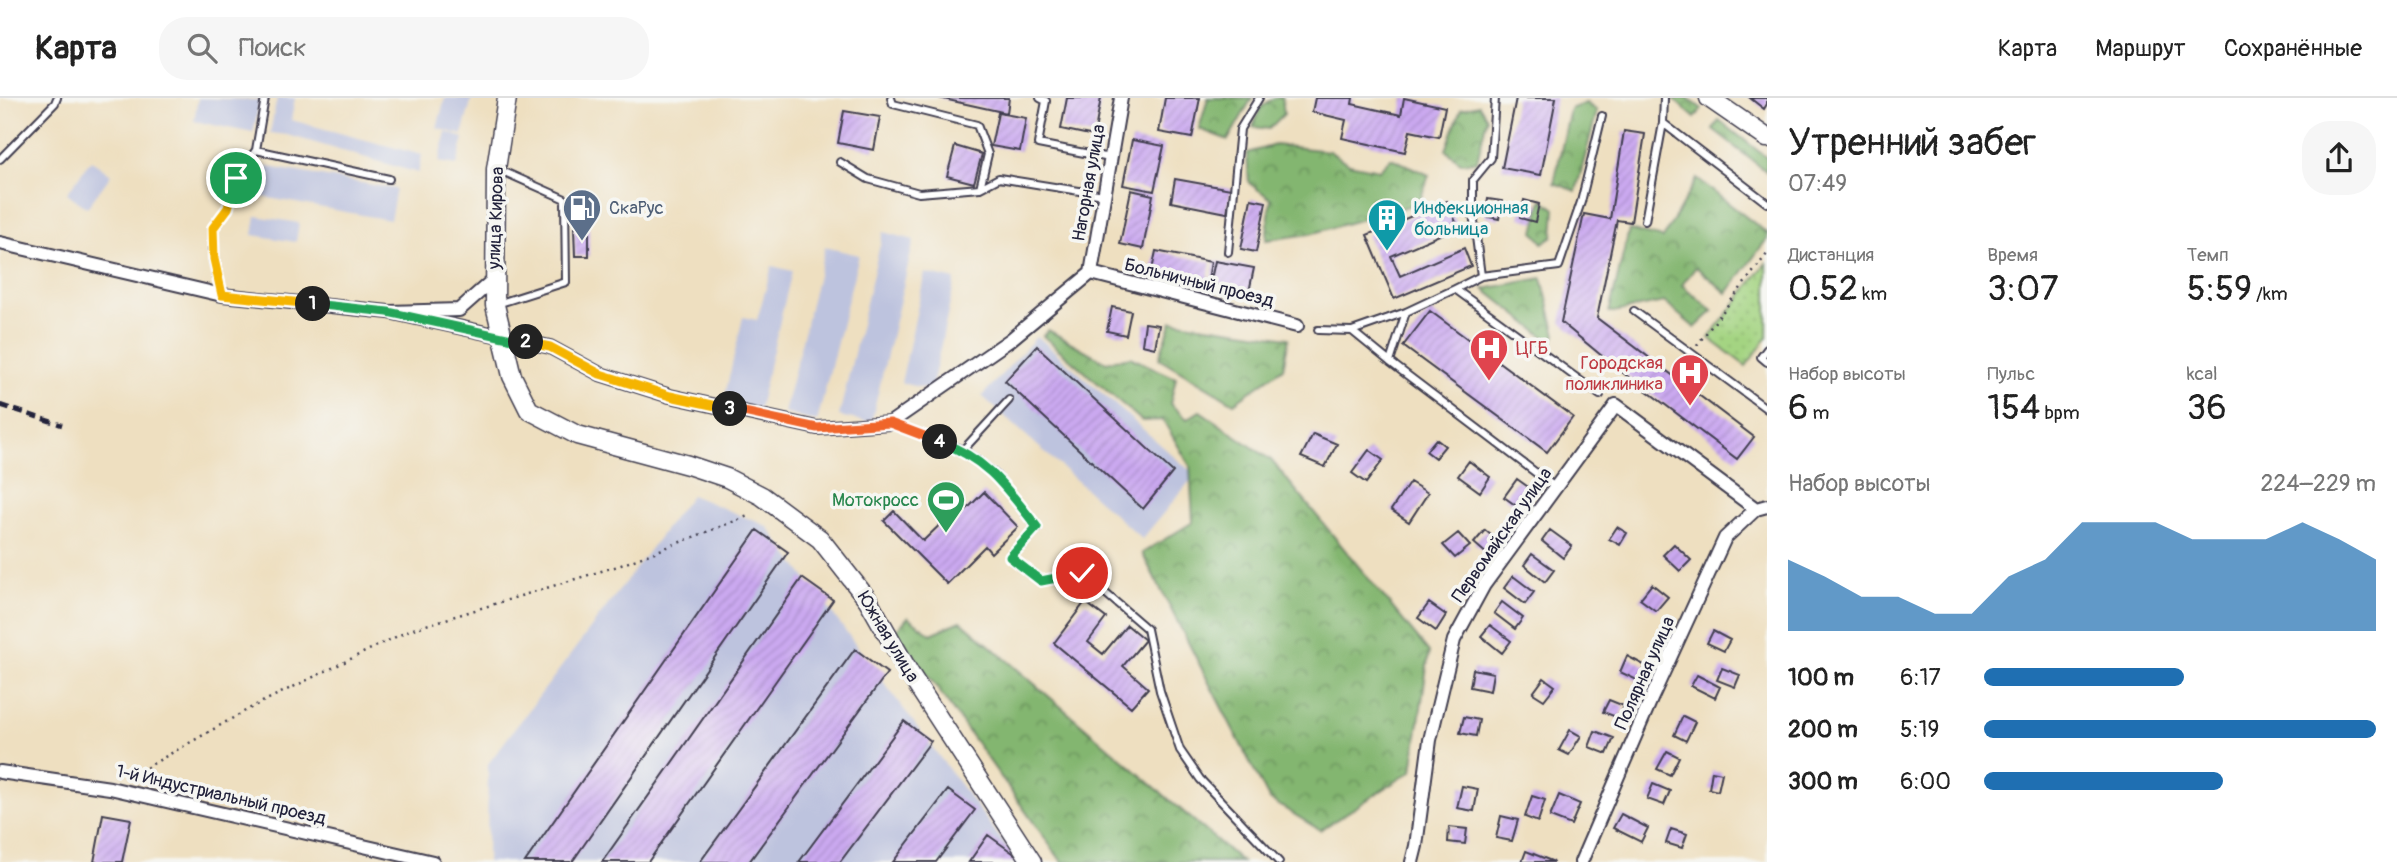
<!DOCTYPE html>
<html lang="ru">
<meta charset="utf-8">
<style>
:root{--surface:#fff;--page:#f6f6f6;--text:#222;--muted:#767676;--line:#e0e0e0;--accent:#1f6fb2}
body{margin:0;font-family:Pangolin,sans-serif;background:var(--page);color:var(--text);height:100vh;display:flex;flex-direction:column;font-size:26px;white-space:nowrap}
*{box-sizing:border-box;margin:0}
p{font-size:23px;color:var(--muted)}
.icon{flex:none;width:38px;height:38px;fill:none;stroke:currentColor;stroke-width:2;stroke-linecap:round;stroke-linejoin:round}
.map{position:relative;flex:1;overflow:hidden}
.panel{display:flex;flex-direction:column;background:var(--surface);width:630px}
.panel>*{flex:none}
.pin{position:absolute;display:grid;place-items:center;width:60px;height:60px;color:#fff;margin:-30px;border:4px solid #fff;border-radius:50%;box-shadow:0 2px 7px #0007}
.km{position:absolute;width:35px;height:35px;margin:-18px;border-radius:50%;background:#222;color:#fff;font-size:19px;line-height:35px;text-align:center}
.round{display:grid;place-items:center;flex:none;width:74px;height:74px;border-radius:28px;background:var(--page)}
.summary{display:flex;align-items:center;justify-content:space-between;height:119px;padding:0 21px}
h1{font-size:38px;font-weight:600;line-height:52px}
.figures{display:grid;grid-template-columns:repeat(3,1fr);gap:10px;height:119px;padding:7px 21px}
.figures div{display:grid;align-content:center}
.figures b{font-size:35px;font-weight:600}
.figures small{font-size:19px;font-weight:400}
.figures p{font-size:19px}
.chart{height:196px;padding:14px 21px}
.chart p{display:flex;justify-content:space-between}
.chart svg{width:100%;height:126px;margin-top:7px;fill:var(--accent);opacity:.7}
ul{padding:0 21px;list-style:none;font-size:23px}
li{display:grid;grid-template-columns:112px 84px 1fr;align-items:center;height:52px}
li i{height:18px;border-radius:9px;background:var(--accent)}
header{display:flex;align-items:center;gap:42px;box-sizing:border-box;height:98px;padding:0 35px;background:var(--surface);border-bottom:2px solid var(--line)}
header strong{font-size:33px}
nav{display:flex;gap:38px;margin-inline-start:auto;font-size:24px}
.search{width:490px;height:63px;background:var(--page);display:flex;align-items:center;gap:18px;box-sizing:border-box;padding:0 24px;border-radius:28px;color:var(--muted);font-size:26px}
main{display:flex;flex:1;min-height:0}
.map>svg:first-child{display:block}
</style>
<header>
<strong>Карта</strong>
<div class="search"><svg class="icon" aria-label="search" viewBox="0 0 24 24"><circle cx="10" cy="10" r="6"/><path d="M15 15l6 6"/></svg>Поиск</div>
<nav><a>Карта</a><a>Маршрут</a><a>Сохранённые</a></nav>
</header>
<main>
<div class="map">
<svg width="1767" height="764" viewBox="0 0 1767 764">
<defs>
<pattern id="grass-dots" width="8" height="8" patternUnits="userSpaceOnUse" patternTransform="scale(1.75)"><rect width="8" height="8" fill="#a4d482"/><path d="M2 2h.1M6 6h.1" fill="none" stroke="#8db671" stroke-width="1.8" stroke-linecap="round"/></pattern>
<pattern id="forest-crowns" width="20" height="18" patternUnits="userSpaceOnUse" patternTransform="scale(1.75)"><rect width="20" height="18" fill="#83b670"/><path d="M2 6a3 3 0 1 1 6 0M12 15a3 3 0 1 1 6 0" fill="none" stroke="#6b945d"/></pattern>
<pattern id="building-hatch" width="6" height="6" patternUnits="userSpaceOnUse" patternTransform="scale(1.75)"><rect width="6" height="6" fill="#cba9f0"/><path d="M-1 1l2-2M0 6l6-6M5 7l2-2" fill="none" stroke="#ae91cf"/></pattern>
</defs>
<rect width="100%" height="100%" fill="#f6f6f2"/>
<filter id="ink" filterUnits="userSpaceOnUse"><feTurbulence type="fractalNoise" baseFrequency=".0143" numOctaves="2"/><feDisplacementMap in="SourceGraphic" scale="14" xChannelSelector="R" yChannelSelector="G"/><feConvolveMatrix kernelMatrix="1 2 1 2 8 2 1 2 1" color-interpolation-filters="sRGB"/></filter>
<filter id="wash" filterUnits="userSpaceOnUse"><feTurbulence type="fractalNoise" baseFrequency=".00686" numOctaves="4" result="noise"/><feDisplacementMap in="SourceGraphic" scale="28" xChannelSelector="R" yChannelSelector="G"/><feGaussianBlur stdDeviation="1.57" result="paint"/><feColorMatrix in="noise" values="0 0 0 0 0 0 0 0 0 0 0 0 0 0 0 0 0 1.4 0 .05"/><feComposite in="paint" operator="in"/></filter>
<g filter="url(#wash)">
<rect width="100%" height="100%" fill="#eedfc0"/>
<path fill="#bdc3de" d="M198,0L260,2L253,35L194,23Z
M277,0H295L291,22L422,57L418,75L288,37L270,35Z
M445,0H472L462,37L437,30Z
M446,34L464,40L457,67L439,64Z
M91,62L111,77L87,110L67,95Z
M252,66L396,91L390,122L246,96Z
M256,118L299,125L296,144L253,137Z
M883,134L914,142L871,325L839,318Z
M825,149L859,157L817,324L784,315Z
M772,168L792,173L758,314L723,306L743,219L757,222Z
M925,175L955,182L931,292L901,285Z
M1037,238L1195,377L1142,441L982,298Z
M691,397L767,428L1018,764H487L488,666Z"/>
<path fill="url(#grass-dots)" stroke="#637b5e" stroke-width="2" d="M1767,164V240L1746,268L1709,240Z"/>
<path fill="url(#forest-crowns)" stroke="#526c56" stroke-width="2" d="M1208,0H1252L1228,42L1199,31Z
M1274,0H1282L1284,16L1269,31L1253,29L1261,9Z
M1672,0H1688L1702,11L1695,20Z
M1586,5L1597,13L1576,93L1554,85L1570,11Z
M1479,7L1487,20L1477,63L1461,65L1446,52L1461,11Z
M1719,22L1767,60V74L1713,32Z
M1275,47L1329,53L1349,66L1379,72L1391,60L1429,77L1419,105L1310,136L1266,142L1271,101L1249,85L1247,55Z
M1697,81L1767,135V141L1727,195L1696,169L1682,187L1713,213L1695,230L1664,204L1609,215L1629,132L1663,140Z
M1542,101L1555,111L1553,138L1543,145L1534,134Z
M1542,180L1556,237L1551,244L1484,191Z
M1172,223L1289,240L1283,270L1234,305L1159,260Z
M1048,232L1106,264L1130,259L1176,280L1170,306L1187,321L1200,313L1271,362L1429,554L1412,673L1320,732L1269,701L1142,455L1193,424L1190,368L1163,322L1142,323L1043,238Z
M908,519L931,536L961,523L1242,764H1062L896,533Z"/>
<g id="blocks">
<path fill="url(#building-hatch)" d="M939,0H1009L1007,15Z
M1067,0H1101L1094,38L1061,31Z
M1165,0H1200L1192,40L1159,34Z
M1315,0H1353L1352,6L1401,17L1404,0L1445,9L1439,39L1410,33L1405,54L1342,40L1346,22L1312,14Z
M1516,0H1556L1541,77L1502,70Z
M1750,0H1767V6L1764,11Z
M844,13L880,19L874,52L838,45Z
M998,15L1026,20L1020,53L991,48Z
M1624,33L1645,36L1631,124L1617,122L1597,220L1754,339L1737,361L1614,268L1561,224L1584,116L1610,121Z
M1132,42L1164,48L1154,93L1123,87Z
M955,48L982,56L974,85L947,78Z
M1175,81L1231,91L1227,115L1171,104Z
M1131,92L1153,97L1143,151L1120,146Z
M1251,101L1266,104L1256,154L1241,151Z
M1488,101L1502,103L1499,121L1485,118Z
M1524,102L1539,106L1535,124L1520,120Z
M1447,103L1458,129L1391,158L1400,178L1464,150L1471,168L1394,201L1367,137Z
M574,130H589V158H575Z
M1156,153L1211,164L1206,193L1150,182Z
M1215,163L1254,170L1249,194L1210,186Z
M1112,209L1131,213L1126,237L1107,233Z
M1430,213L1573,319L1547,354L1403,248Z
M1145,225L1159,227L1155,250L1142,247Z
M1037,248L1173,374L1143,411L1005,283Z
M1313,336L1337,346L1325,369L1301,359Z
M1436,341L1445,348L1435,360L1426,353Z
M1369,352L1383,362L1366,385L1352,375Z
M1469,363L1490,379L1480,394L1458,378Z
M1517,381L1531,391L1518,409L1504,399Z
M1410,384L1428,395L1409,424L1391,412Z
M984,394L1018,429L991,455L985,448L947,486L884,423L894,413L923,443L952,415L957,421Z
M1617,429L1627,435L1620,447L1609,441Z
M757,432L788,454L572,764H525Z
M1485,432L1499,444L1488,457L1474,445Z
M1550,432L1572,448L1563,460L1542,443Z
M1458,435L1470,448L1455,460L1443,447Z
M1674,446L1691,462L1680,473L1663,457Z
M1532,456L1554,472L1545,484L1524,467Z
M1513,478L1534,494L1525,506L1504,490Z
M802,480L833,502L648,764H602Z
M1652,486L1668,499L1656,513L1640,501Z
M1085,504L1106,520L1088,544L1103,556L1127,527L1145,542L1123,568L1148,590L1131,609L1054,545Z
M1502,504L1523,520L1515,531L1494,515Z
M1429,505L1446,517L1436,533L1418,520Z
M1490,527L1511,543L1502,555L1481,538Z
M1713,533L1730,542L1724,553L1707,545Z
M855,551L887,575L749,764H700Z
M1627,558L1646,568L1639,583L1620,574Z
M1722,570L1740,577L1735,589L1717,582Z
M1473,571L1493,575L1490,593L1470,589Z
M1697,577L1720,589L1715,600L1691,588Z
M1544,580L1555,588L1544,602L1533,595Z
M1609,602L1624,608L1619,620L1603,614Z
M1683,618L1695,624L1686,643L1674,637Z
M1464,619L1479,622L1476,638L1460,635Z
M904,623L931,643L840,764H799Z
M1570,632L1581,638L1569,657L1559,652Z
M1595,633L1614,640L1607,656L1589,649Z
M1667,653L1679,659L1670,677L1657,671Z
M1712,673L1722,675L1718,693L1709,691Z
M1653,686L1670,693L1664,707L1647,701Z
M1462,688L1478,691L1474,713L1457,710Z
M948,692L975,712L936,764H893Z
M1559,697L1580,706L1571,727L1550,719Z
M1532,698L1545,702L1538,724L1525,719Z
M103,716L131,721L122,764H94Z
M1621,716L1648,730L1641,744L1613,730Z
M1501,718L1518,722L1512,743L1496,740Z
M1449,729L1467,731L1465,746L1448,744Z
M1671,731L1687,736L1682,750L1666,745Z
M988,737L1020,760L1018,764H969Z
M1526,753L1554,764H1522Z"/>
</g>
</g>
<g filter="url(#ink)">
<use href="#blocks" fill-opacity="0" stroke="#413e4f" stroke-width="2"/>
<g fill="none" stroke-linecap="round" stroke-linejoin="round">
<g stroke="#413e4f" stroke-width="10">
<path id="lane" d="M891,0L893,6L977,27L988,56L980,90
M1040,0L1046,3L1038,46L1110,60
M1663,25L1767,105
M256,52L389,81
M0,61L55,5L57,0
M840,64L868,81L919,95L980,90L999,80L1104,97
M1645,123L1663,25L1664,0
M1228,154L1240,31L1259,0
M1481,178L1559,168L1581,104L1602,18
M1455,191L1481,178L1473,115V82L1491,60L1495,0
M222,197L213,161V130L228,110L236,80L256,52L265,0
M497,206L566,184L565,101L500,72
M1634,213L1767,311
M1406,214L1390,264L1352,233L1406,214L1455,191L1600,297
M1318,232L1352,233
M1767,251L1761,259L1767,264
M1390,264L1556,390
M892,326L963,352L995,376L1037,430L1010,459L1041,483L1082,475L1147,531L1160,593L1180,652L1200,681L1279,764
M963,352L1009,302"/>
</g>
<g stroke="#413e4f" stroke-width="16">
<path id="street" d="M0,145L222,197L389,214L459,212L494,181
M1091,175L1297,228
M1091,175L1121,0
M389,214L550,249L600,276L670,298L817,330L890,325L1010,242L1091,175
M0,674L110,690L433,764
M1412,764L1416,748L1430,642L1454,542L1484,487L1616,307L1756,411L1767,408
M1581,764L1652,599L1725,440L1756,411"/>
</g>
<g stroke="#413e4f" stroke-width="21">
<path id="secondary" d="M507,0L496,71L495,207L512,278L529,312L577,337L688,367L727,380L762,398L820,441L868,502L910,576L1032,764
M1709,0L1767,40"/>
</g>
<path stroke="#413e4f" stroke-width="2.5" stroke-dasharray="2 5" stroke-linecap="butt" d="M1697,247L1767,156
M128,680L254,608L410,532L621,467L748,418"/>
<use href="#lane" stroke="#fff" stroke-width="6"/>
<use href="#street" stroke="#fff" stroke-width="12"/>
<use href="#secondary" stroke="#fff" stroke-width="18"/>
<path stroke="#22223b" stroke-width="4.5" stroke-dasharray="10 5" stroke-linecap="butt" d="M0,307L62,327"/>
</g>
</g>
<g fill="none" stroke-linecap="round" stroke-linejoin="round" filter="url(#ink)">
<g stroke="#fff" stroke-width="14">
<path id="split-1" d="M236,80L228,110L213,130L214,161L222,197L313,206"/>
</g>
<g stroke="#fff" stroke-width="14">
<path id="split-2" d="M313,206L388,214L526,244"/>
</g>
<g stroke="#fff" stroke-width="14">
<path id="split-3" d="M526,244L550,249L600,276L670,298L730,311"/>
</g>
<g stroke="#fff" stroke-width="14">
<path id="split-4" d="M730,311L817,330L890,325L940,344"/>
</g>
<g stroke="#fff" stroke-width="14">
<path id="split-5" d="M940,344C988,361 1007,391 1037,429L1010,459L1041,483L1082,475"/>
</g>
<use href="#split-1" stroke="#f5b400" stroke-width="9"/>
<use href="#split-2" stroke="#22a559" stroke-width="9"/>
<use href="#split-3" stroke="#f5b400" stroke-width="9"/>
<use href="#split-4" stroke="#f0652b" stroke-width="9"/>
<use href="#split-5" stroke="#22a559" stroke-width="9"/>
</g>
<defs>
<g id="fuel-pin" transform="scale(2.0125)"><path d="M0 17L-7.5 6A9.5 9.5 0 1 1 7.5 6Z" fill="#5c6f8a" stroke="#f6f6f2"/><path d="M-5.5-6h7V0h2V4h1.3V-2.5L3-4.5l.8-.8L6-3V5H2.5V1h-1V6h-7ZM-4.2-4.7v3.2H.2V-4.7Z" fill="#fff"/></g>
<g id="building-pin" transform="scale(2.0125)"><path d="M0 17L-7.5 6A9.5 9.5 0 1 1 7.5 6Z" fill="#0f9aa8" stroke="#f6f6f2"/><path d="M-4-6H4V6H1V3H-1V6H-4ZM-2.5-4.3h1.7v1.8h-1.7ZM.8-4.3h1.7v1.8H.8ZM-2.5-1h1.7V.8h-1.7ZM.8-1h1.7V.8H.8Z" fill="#fff"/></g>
<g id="hospital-pin" transform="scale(2.0125)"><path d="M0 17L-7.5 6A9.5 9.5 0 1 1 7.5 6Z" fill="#e0444e" stroke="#f6f6f2"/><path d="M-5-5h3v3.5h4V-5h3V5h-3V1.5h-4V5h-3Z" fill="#fff"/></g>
<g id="stadium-pin" transform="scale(2.0125)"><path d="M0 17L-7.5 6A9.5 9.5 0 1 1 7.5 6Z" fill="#2e9e5b" stroke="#f6f6f2"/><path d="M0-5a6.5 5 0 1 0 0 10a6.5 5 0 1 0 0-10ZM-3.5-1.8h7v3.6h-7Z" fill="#fff"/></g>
</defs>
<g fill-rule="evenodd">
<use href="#fuel-pin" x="582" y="110"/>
<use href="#building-pin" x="1387" y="120"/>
<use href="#hospital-pin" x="1489" y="250"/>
<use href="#hospital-pin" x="1690" y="275"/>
<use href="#stadium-pin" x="946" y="402"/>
</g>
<g text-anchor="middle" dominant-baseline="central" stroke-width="7" stroke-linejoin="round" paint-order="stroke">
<g font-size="18" fill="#22223b" stroke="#f6f6f2">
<text transform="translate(1089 85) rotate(-80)">Нагорная улица</text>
<text transform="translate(496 120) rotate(-88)">улица Кирова</text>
<text transform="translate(1199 185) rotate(14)">Больничный проезд</text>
<text transform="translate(1502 437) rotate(-55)">Первомайская улица</text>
<text transform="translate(888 539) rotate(59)">Южная улица</text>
<text transform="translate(1645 575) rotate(-66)">Полярная улица</text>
<text transform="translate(221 697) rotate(13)">1-й Индустриальный проезд</text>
</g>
<g font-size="18" fill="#4e5e75" stroke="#f6f6f2" text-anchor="start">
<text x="609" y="110">СкаРус</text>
</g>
<g font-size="18" fill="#0d838f" stroke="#f6f6f2" text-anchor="start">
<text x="1414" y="110">Инфекционная<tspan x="1414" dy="21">больница</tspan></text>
</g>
<g font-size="18" fill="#be3a42" stroke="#f6f6f2" text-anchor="start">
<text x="1516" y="250">ЦГБ</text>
<text x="1663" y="265" text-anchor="end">Городская<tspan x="1663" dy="21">поликлиника</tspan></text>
</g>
<g font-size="18" fill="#27864d" stroke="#f6f6f2" text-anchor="end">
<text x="919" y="402">Мотокросс</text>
</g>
</g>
</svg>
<div class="pin" style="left:236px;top:80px;background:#1e9e55"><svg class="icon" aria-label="arrive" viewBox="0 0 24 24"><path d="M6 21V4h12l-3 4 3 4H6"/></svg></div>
<div class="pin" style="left:1082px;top:475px;background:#d93025"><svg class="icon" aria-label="check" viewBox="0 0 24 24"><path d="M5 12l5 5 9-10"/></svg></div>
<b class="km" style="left:313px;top:206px">1</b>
<b class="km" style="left:526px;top:244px">2</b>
<b class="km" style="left:730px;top:311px">3</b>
<b class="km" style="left:940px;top:344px">4</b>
</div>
<section class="panel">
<div class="summary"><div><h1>Утренний забег</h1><p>07:49</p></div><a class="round"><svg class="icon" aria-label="share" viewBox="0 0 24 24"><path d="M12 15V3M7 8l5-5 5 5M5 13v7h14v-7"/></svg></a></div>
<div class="figures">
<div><p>Дистанция</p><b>0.52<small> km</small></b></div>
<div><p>Время</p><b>3:07</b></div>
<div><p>Темп</p><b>5:59<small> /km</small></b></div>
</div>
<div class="figures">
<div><p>Набор высоты</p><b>6<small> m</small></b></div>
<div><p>Пульс</p><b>154<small> bpm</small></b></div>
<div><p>kcal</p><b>36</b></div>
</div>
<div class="chart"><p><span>Набор высоты</span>224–229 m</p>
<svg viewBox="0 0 160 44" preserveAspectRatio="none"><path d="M0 44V19L10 25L20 32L30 32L40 38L50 38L60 25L70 19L80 6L90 6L100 6L110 12L120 12L130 12L140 6L150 12L160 19V44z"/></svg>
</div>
<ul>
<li><b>100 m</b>6:17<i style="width:51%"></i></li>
<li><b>200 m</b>5:19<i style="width:100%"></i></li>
<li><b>300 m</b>6:00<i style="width:61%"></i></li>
</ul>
</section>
</main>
